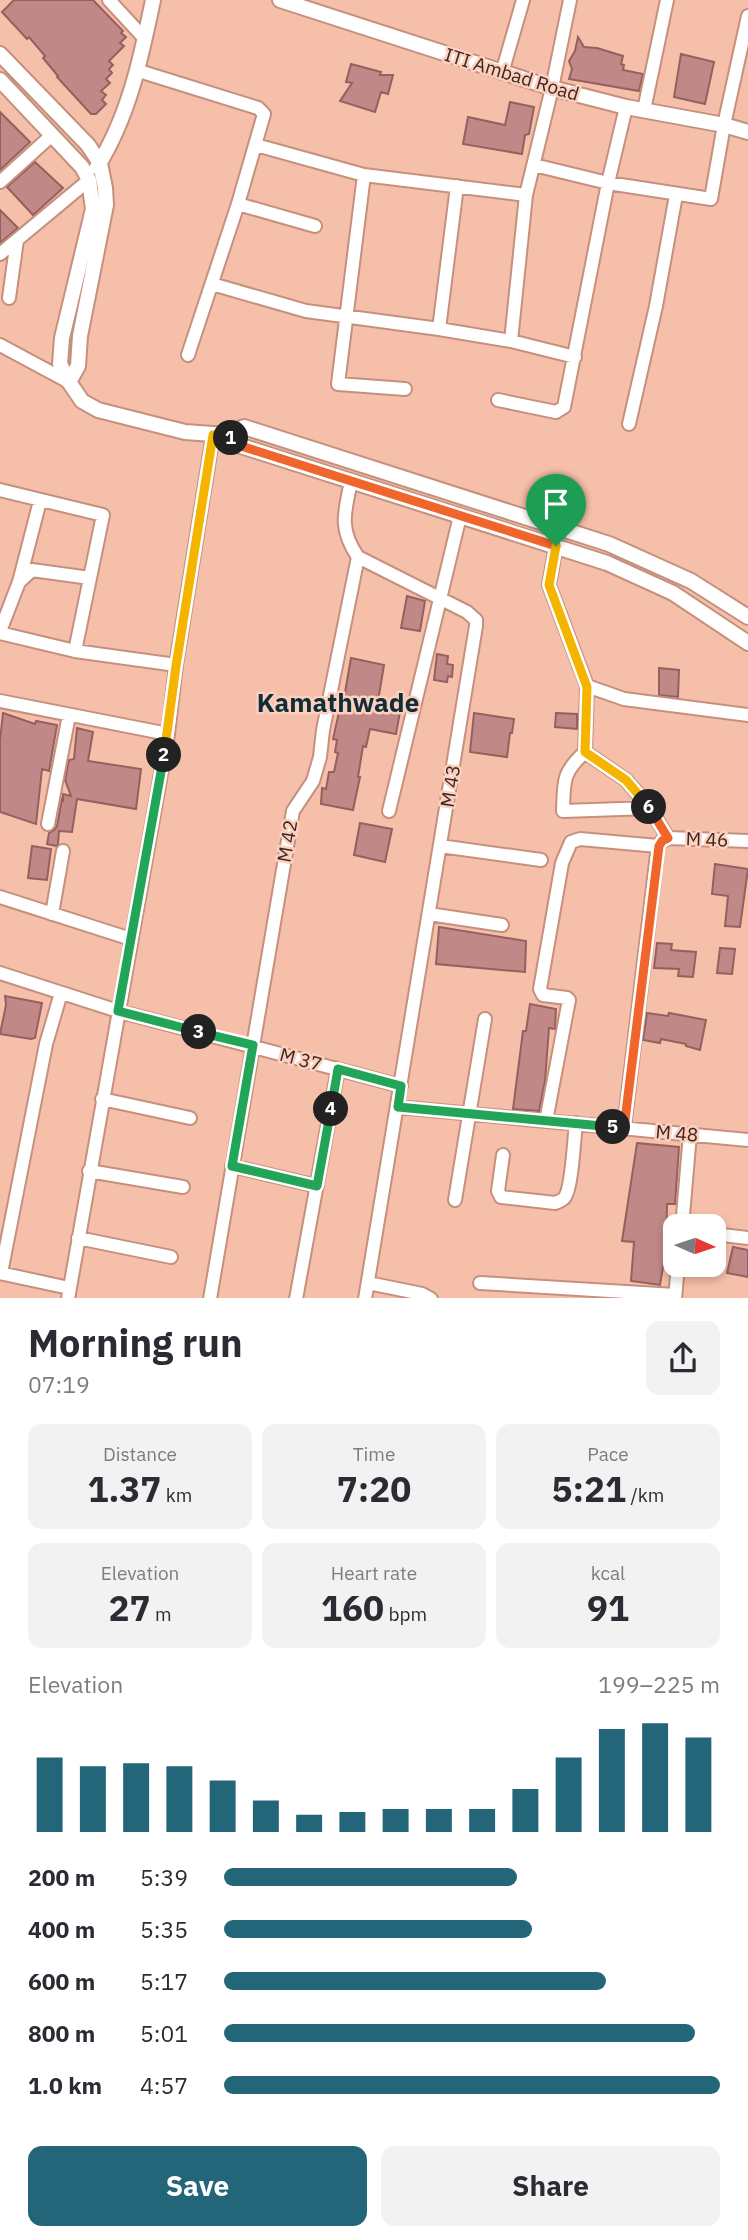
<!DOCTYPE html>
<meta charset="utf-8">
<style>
:root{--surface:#fff;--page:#f2f2f3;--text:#2b2b33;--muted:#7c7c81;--accent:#246679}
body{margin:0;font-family:"IBM Plex Sans",sans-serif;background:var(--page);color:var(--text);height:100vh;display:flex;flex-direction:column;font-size:26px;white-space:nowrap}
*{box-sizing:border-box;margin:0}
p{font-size:23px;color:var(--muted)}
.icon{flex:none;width:38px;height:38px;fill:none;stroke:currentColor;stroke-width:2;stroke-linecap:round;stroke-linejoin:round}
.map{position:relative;height:1298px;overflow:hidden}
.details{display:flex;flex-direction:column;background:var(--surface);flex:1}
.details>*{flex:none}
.needle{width:46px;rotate:93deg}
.buttons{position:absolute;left:663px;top:1214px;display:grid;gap:14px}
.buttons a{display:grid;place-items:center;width:63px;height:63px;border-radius:14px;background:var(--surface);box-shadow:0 4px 10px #0003;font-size:35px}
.pin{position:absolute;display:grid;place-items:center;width:60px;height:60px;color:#fff;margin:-72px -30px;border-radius:50% 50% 50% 0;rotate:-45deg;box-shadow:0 0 7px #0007}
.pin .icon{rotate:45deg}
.km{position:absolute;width:35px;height:35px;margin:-18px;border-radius:50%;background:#222;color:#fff;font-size:19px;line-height:35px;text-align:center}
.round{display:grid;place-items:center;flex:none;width:74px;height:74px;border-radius:14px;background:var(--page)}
.head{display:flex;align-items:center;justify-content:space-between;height:119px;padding:0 28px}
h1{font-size:38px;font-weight:700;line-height:52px}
.metrics{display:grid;grid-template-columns:repeat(3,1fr);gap:10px;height:119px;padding:7px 28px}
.metrics div{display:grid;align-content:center;border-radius:14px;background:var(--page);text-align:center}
.metrics b{font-size:35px;font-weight:700}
.metrics small{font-size:19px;font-weight:400}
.metrics p{font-size:19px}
.chart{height:196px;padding:14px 28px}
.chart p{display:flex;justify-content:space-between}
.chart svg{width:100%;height:126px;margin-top:7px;stroke:var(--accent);stroke-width:6}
.cta{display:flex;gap:14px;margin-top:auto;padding:14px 28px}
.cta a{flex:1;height:80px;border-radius:14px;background:var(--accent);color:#fff;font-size:28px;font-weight:700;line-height:80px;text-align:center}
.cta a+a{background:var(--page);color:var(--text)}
ul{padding:0 28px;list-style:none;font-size:23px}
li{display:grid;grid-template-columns:112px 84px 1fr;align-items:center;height:52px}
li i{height:18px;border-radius:9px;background:var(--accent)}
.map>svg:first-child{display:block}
</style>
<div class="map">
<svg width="748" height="1299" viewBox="0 0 748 1299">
<rect width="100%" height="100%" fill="#f6bfaa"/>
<path fill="#c08886" stroke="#95605e" stroke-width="2" d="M14,0H93L123,31L121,33L126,37L120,43L124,46L109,61L113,65L109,69L112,73L106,79L110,83L101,91L106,95L102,100L106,104L96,114H91L57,77L58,76L43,58L45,56L29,37L27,39L2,12Z
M578,37L584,47L597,48L623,56L621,64L624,65L623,70L643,74L639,91L569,79L572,69L569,61L575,51Z
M681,54L714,62L705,104L674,97Z
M351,64L381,72L380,75H393L388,94L381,92L375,112L340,101L352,83L346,82Z
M510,102L534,107L529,134L525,135L522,154L463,144L468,117L505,125Z
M0,112L30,142L0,170Z
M35,162L63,188L33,215L7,187Z
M0,210L18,228L0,243Z
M407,596L425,601L420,631L401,628Z
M437,654L448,656L447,664L453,665L452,677L448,676L447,682L434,680Z
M351,658L384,665L377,707L400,712L396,734L370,729L366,747L363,746L358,777H360L353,810L321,804L322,788L326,789L329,772H334L338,753L335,752L337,740L333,739L341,703L343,704Z
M659,668L679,670L678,697L659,695Z
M3,713L35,724L36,721L57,725L49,771L42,769L36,824L0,812V740Z
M474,713L514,719L512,733H510L507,757L470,752Z
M556,713L577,714V729L555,727Z
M77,728L93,732L88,761L141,769L136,809L77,799L72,832L59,831L58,844L56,846L47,844L49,833L54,830L57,826L62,799L63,800V794L71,796L65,780L69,760L74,759Z
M360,823L392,829L385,862L354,855Z
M32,846L51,849L47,880L28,878Z
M715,864L748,869L740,927L725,926L728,896L712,894Z
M439,927L526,941L525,972L436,964Z
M657,943L672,944L671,950L696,952L693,977L678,976L679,969L654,968Z
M720,948L735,949L732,974L717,973Z
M5,996L42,1003L35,1038L31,1039L0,1034L6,1005Z
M530,1004L556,1009L555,1029L549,1028L545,1081L539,1111L513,1109L523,1031H526Z
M647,1013L668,1016L669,1013L706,1020L700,1050L686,1046V1044L661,1039L660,1043L643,1040Z
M637,1143L679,1147L675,1204H667L666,1249L660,1285L631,1281L634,1242L622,1241Z
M733,1247L748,1250V1277L727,1273Z"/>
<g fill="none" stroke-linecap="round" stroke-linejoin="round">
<g stroke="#c5907d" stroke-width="16">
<path id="minor" d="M109,0L145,39
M139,71L258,108L264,114L238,204L188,355
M502,73L523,0
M644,110L667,0
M256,145L364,175L526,195
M534,165L608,183L711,199L724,125L748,16
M364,175L338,384L405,389
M0,182L52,135
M238,204L315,226
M0,254L89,180
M212,284L306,311L439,329L511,341L526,195L552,88L570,0
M9,298L17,240
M439,329L457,186
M511,341L575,357
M0,345L69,382
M498,400L556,412L564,407L608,183L626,107
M629,424L656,306L676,195
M0,490L103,515L90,578
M556,546L549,585L587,686L624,699L748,715
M358,557L467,612L476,620V626L365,1299
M19,582L40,501
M0,631L19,582L32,570L90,578L75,651
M0,633L75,651L176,665
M0,701L168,734
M585,752L626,780L650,808L563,811C564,781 562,773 585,752L587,686
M650,808L668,838
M389,811L460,516
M48,824L69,715
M440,846L541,860
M0,897L131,939
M52,914L63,851
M429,914L502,925
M0,973L118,1011L401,1086
M102,1099L190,1118
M398,1107L748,1140
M546,1121L569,1000L567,998L543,995L540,989L562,863L571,842L580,839L658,846
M624,1128L658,846L662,841L668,838L748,841
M503,1155L498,1191L501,1197L555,1203C560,1201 562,1201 565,1197C572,1187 574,1139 576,1123
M232,1166L317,1186
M89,1171L183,1187
M455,1200L485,1019
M682,1227L690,1134
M714,1234L748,1238
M78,1238L171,1257
M0,1273L69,1288
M1,1273L46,1044L61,993
M368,1283L422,1294L431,1299
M480,1283L675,1295
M68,1299L168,734L176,665L213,435
M210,1299L293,811L313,781L320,757L323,730L358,557C339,530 344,513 351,482
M296,1299L338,1069
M675,1299L678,1265"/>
</g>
<g stroke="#c5907d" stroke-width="18">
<path id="tertiary" d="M280,0L552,88L626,107L724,125L748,132
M0,54L88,145L100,163L105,188L106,205L80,336L78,366L69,382
M0,80L82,167L89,180L93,209L62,338L60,364L69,382L82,401L98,410L185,432L227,435L241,446L607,563L673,593L748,643
M97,167C129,116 141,58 153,0
M227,435L244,427L609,544L691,581L748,617"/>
</g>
<use href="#minor" stroke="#fff" stroke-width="12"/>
<use href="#tertiary" stroke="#fff" stroke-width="14"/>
</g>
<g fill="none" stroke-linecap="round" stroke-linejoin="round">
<g stroke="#fff" stroke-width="14">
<path id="split-1" d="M231,438L241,446L556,546"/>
</g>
<g stroke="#fff" stroke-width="14">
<path id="split-2" d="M164,755L176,666L213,435H228L231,438"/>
</g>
<g stroke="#fff" stroke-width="14">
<path id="split-3" d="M164,755L118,1011L199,1032"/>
</g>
<g stroke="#fff" stroke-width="14">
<path id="split-4" d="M199,1032L253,1045L232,1166L317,1186L331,1109"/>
</g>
<g stroke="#fff" stroke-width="14">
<path id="split-5" d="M331,1109L338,1069L401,1086L398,1107L613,1127"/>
</g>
<g stroke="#fff" stroke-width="14">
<path id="split-6" d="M613,1127L624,1128L659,846L662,841L668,838L649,807"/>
</g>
<g stroke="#fff" stroke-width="14">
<path id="split-7" d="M556,546L549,585L587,687L585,752L626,780L649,807"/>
</g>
<use href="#split-1" stroke="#f0652b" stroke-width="9"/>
<use href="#split-2" stroke="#f5b400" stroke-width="9"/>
<use href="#split-3" stroke="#22a559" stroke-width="9"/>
<use href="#split-4" stroke="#22a559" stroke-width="9"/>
<use href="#split-5" stroke="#22a559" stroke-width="9"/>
<use href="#split-6" stroke="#f0652b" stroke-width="9"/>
<use href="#split-7" stroke="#f5b400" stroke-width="9"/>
</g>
<g text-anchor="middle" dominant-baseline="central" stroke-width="5" stroke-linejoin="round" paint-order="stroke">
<g font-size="19" fill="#3d2820" stroke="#fccfbe">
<text transform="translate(512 74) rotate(17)">ITI Ambad Road</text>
<text transform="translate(450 786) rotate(-81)">M 43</text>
<text transform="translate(707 839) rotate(2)">M 46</text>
<text transform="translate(287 841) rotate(-80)">M 42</text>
<text transform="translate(301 1059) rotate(15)">M 37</text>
<text transform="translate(677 1133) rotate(5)">M 48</text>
</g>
<g font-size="26" font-weight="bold" fill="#0f2e37" stroke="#fccfbe">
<text x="338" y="702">Kamathwade</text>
</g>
</g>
</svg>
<div class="buttons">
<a><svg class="needle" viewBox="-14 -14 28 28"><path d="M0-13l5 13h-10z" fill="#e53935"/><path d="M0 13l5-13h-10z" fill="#7c7c81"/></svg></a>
</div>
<div class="pin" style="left:556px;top:546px;background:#1e9e55"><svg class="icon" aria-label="arrive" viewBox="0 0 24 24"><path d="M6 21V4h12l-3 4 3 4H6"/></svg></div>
<b class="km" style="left:231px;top:438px">1</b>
<b class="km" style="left:164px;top:755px">2</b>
<b class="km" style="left:199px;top:1032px">3</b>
<b class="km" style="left:331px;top:1109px">4</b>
<b class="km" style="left:613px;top:1127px">5</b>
<b class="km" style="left:649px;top:807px">6</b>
</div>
<section class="details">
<div class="head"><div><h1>Morning run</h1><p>07:19</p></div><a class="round"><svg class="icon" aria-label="share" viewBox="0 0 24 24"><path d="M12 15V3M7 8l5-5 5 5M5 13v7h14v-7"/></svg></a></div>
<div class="metrics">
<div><p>Distance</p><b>1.37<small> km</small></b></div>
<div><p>Time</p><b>7:20</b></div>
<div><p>Pace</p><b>5:21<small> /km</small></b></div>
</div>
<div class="metrics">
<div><p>Elevation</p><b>27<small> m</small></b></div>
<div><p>Heart rate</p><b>160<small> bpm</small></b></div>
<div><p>kcal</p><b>91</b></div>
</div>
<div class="chart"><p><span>Elevation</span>199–225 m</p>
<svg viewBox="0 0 160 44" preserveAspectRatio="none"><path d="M5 44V18M15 44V21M25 44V20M35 44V21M45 44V26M55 44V33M65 44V38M75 44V37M85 44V36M95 44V36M105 44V36M115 44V29M125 44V18M135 44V8M145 44V6M155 44V11"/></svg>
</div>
<ul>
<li><b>200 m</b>5:39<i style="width:59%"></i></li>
<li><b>400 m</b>5:35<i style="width:62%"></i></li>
<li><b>600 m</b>5:17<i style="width:77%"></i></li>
<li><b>800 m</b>5:01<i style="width:95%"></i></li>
<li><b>1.0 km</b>4:57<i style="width:100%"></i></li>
</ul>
<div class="cta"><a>Save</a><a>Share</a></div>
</section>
